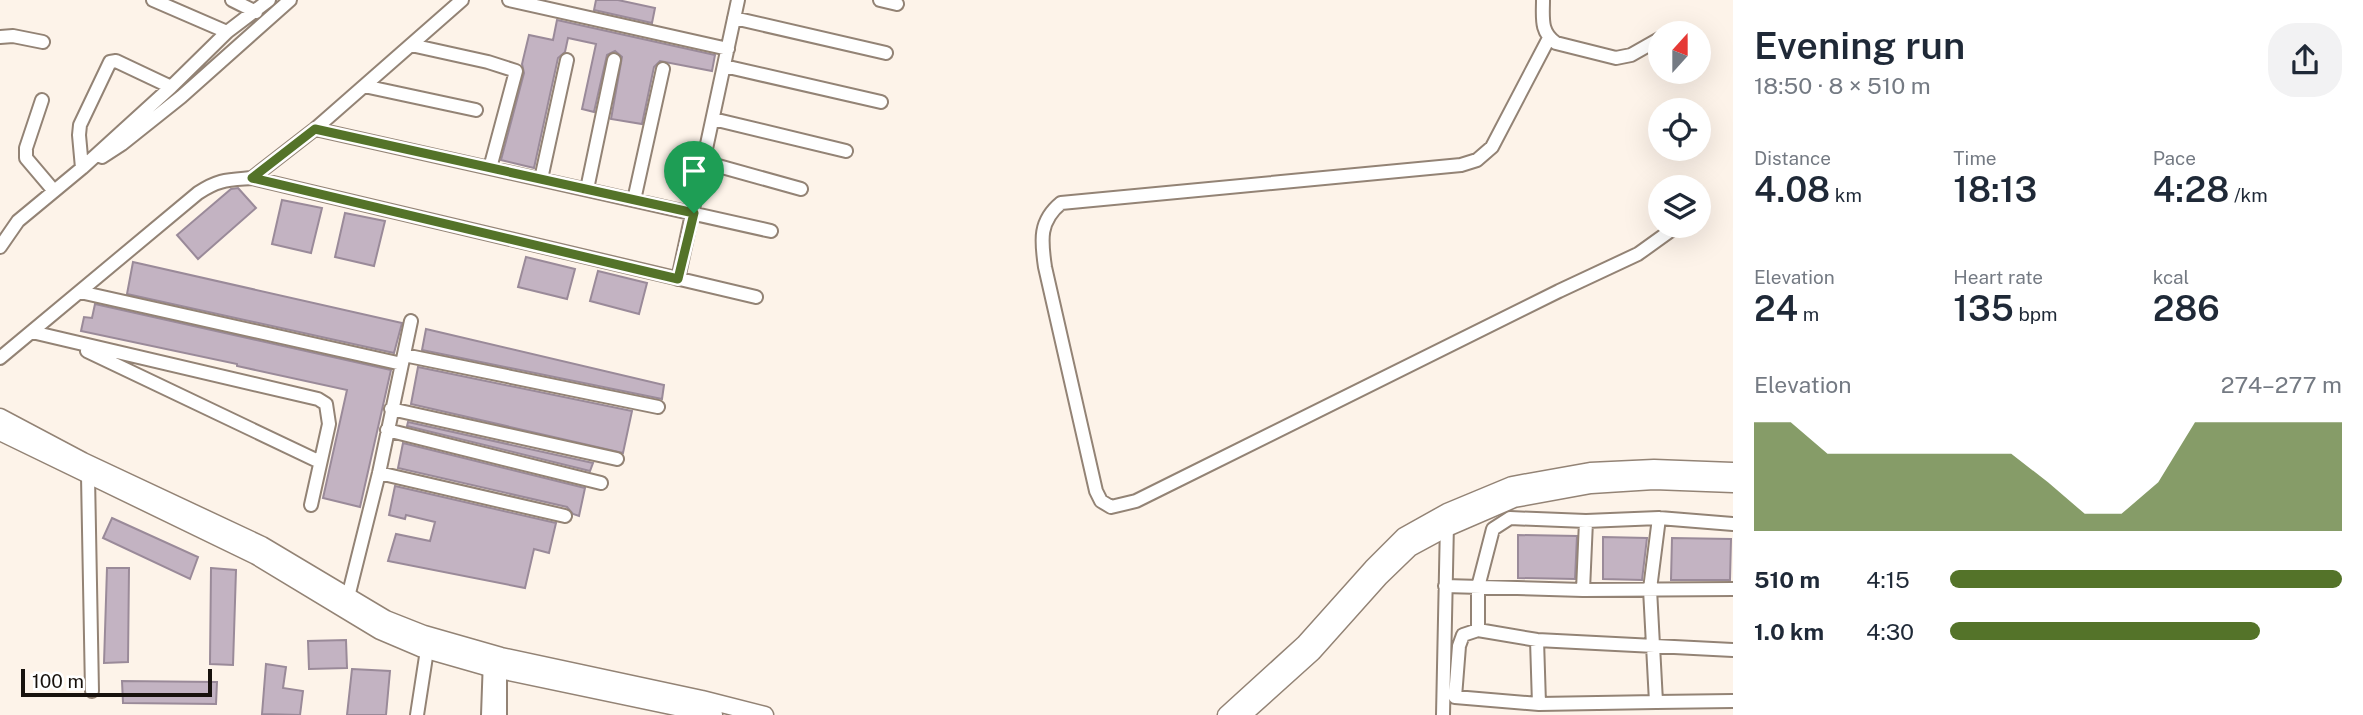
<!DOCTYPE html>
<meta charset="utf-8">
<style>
:root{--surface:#fff;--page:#f2f2f3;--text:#1f2937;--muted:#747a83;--accent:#547329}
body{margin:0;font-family:"Public Sans",sans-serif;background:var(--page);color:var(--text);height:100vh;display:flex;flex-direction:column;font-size:26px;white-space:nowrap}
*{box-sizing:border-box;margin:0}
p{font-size:23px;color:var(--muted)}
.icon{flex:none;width:38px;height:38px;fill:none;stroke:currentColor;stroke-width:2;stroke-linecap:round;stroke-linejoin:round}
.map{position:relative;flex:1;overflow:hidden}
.sheet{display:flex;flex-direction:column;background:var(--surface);width:630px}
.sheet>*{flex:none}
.needle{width:46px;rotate:21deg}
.fabs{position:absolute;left:1648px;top:21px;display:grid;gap:14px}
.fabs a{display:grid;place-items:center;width:63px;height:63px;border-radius:50%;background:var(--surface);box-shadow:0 7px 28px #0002;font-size:35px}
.scale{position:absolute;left:21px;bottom:18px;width:191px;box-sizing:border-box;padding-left:7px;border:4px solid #18120d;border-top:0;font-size:19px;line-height:24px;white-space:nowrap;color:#18120d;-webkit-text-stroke:5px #fff;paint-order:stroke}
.pin{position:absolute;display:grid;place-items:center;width:60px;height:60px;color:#fff;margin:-72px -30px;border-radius:50% 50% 50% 0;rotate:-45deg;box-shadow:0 0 7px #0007}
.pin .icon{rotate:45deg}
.round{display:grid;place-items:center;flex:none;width:74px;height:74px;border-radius:28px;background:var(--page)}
.overview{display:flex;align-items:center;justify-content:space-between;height:119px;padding:0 21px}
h1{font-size:38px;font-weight:600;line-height:52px}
.stats{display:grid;grid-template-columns:repeat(3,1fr);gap:10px;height:119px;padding:7px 21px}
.stats div{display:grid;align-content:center}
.stats b{font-size:35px;font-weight:600}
.stats small{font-size:19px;font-weight:400}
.stats p{font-size:19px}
.chart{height:196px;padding:14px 21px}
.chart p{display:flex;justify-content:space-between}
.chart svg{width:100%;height:126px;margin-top:7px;fill:var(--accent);opacity:.7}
ul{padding:0 21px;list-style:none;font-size:23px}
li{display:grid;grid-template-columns:112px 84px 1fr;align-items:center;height:52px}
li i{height:18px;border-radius:9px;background:var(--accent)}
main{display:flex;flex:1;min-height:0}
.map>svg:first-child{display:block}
</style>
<main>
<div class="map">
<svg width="1733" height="715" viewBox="0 0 1733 715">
<rect width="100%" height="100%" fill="#fdf3e9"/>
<path fill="#c3b3c2" stroke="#9a8a99" stroke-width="2" d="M596,0H618L655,8L652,23L594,10Z
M557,20L715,55L712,71L660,61L654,67L642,124L611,119L622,57L615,51L607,55L594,112L582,109L596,44L568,38L565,52L558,58L534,168L501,160L524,73L522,64L529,35L553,40Z
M238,188L256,208L198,259L177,235L231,189Z
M282,200L322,208L311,253L272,244Z
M345,213L385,221L374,266L335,257Z
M526,257L575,269L567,299L518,287Z
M133,262L402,323L394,353L127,294Z
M598,271L647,283L639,314L590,301Z
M95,304L391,370L360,507L323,498L347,390L237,366V364L81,331L84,317L92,318Z
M426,329L664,385L662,399L422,350Z
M418,367L632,411L623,453L411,404Z
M408,422L593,463L590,471L407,426Z
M403,443L585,488L579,516L573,514L567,507L398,468Z
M395,486L556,523L549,553L534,549L525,588L388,561L396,534L430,541L435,522L406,515L405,519L389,515Z
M112,518L198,557L190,579L103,538Z
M1518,535L1577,536L1575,579L1518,578Z
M1603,537L1647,538L1642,580L1603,579Z
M1672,538L1731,539L1730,580H1671Z
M107,568H129L128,662L104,663Z
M211,568L236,570L233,665L210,664Z
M346,640L347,668L309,669L308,641Z
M266,664L286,667L283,688L303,691L300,715L262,714Z
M352,669L390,671L386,715H347Z
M122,681L217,682L216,704L123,703Z"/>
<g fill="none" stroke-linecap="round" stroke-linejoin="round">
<g stroke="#938375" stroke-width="16">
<path id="minor" d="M153,0L227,32
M232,0L256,12
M509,0L728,49
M880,0L897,4
M1543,0C1543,18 1540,32 1556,43L1616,58L1631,55L1661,38
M734,18L886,53
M0,37L13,36L43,42
M1549,38L1492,147L1477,160L1461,165L1061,203C1039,221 1041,240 1045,267L1096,491L1101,501L1111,507L1136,501L1559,291L1638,254L1677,226
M411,45L488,62L516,71L490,168
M724,66L881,102
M364,86L476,110
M42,100L26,148V158L54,191
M713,119L846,151
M315,129L771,231
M102,157L122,144L181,97L290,0
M704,162L801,189
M82,168L79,135L80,125L110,62L116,61L171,87
M252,178L315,129L462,0
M541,179L567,60
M587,189L614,60
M634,200L663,69
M0,247L18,221L82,168L171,87L227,32L269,0
M678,279L738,0
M80,292L402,364
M32,332L318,399L326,404L329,424L311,505
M87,351L320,462
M404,355L658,407
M0,358L198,193C219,179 228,180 252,178L756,297
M391,409L617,459
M387,430L601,483
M379,473L565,516
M88,476L92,691
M1659,518L1650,589L1656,702L1539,704L1455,697L1459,646L1463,635L1478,630V587L1493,529L1510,518L1586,521L1659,518L1733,524
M1445,586L1583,590L1733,589
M1583,590L1586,521
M348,597L379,473L411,321
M1478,630L1537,640L1733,650
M1537,640L1539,704
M1656,702L1733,701
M417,715L427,650
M488,715L490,659
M500,715V663
M1443,715L1447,523"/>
</g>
<g stroke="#938375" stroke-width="19">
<path id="major" d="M0,417L83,461L262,545L386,619L424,634L501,656L702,699L765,715
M0,432L256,556L380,631L420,648L490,668L714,715
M1226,715L1304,644L1372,568L1404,536L1447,512L1512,485L1590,471L1654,468L1733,471
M1243,715L1313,652L1380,577L1410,548L1447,528L1514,499L1591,485L1654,481L1733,484"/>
</g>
<use href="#minor" stroke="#fff" stroke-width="12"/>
<use href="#major" stroke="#fff" stroke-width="16"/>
</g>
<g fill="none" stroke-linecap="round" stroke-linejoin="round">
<g stroke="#fff" stroke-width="14">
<path id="route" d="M315,129L694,213L678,279L252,178Z"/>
</g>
<use href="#route" stroke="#547329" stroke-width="9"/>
</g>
</svg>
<div class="fabs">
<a><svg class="needle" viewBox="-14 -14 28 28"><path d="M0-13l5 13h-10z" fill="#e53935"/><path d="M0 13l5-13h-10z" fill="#747a83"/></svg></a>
<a><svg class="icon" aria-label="locate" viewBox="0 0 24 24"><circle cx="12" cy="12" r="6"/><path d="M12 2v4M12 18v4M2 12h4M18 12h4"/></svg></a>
<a><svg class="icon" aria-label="layers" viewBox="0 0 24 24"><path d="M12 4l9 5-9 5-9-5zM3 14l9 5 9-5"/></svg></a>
</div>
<div class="scale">100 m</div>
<div class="pin" style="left:694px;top:213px;background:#1e9e55"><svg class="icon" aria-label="arrive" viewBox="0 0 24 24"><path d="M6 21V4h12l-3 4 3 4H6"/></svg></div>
</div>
<section class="sheet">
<div class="overview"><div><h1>Evening run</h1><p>18:50 · 8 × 510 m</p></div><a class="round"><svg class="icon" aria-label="share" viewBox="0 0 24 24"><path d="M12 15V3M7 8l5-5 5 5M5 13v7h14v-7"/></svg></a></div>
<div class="stats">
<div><p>Distance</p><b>4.08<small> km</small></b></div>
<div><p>Time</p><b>18:13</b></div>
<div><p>Pace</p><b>4:28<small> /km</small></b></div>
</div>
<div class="stats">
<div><p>Elevation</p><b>24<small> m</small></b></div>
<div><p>Heart rate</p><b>135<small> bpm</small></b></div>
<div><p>kcal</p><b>286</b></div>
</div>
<div class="chart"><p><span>Elevation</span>274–277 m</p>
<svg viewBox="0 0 160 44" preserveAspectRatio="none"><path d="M0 44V6L10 6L20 17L30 17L40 17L50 17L60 17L70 17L80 27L90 38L100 38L110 27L120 6L130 6L140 6L150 6L160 6V44z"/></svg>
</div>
<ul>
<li><b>510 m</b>4:15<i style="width:100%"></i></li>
<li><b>1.0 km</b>4:30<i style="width:79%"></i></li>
</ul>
</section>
</main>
